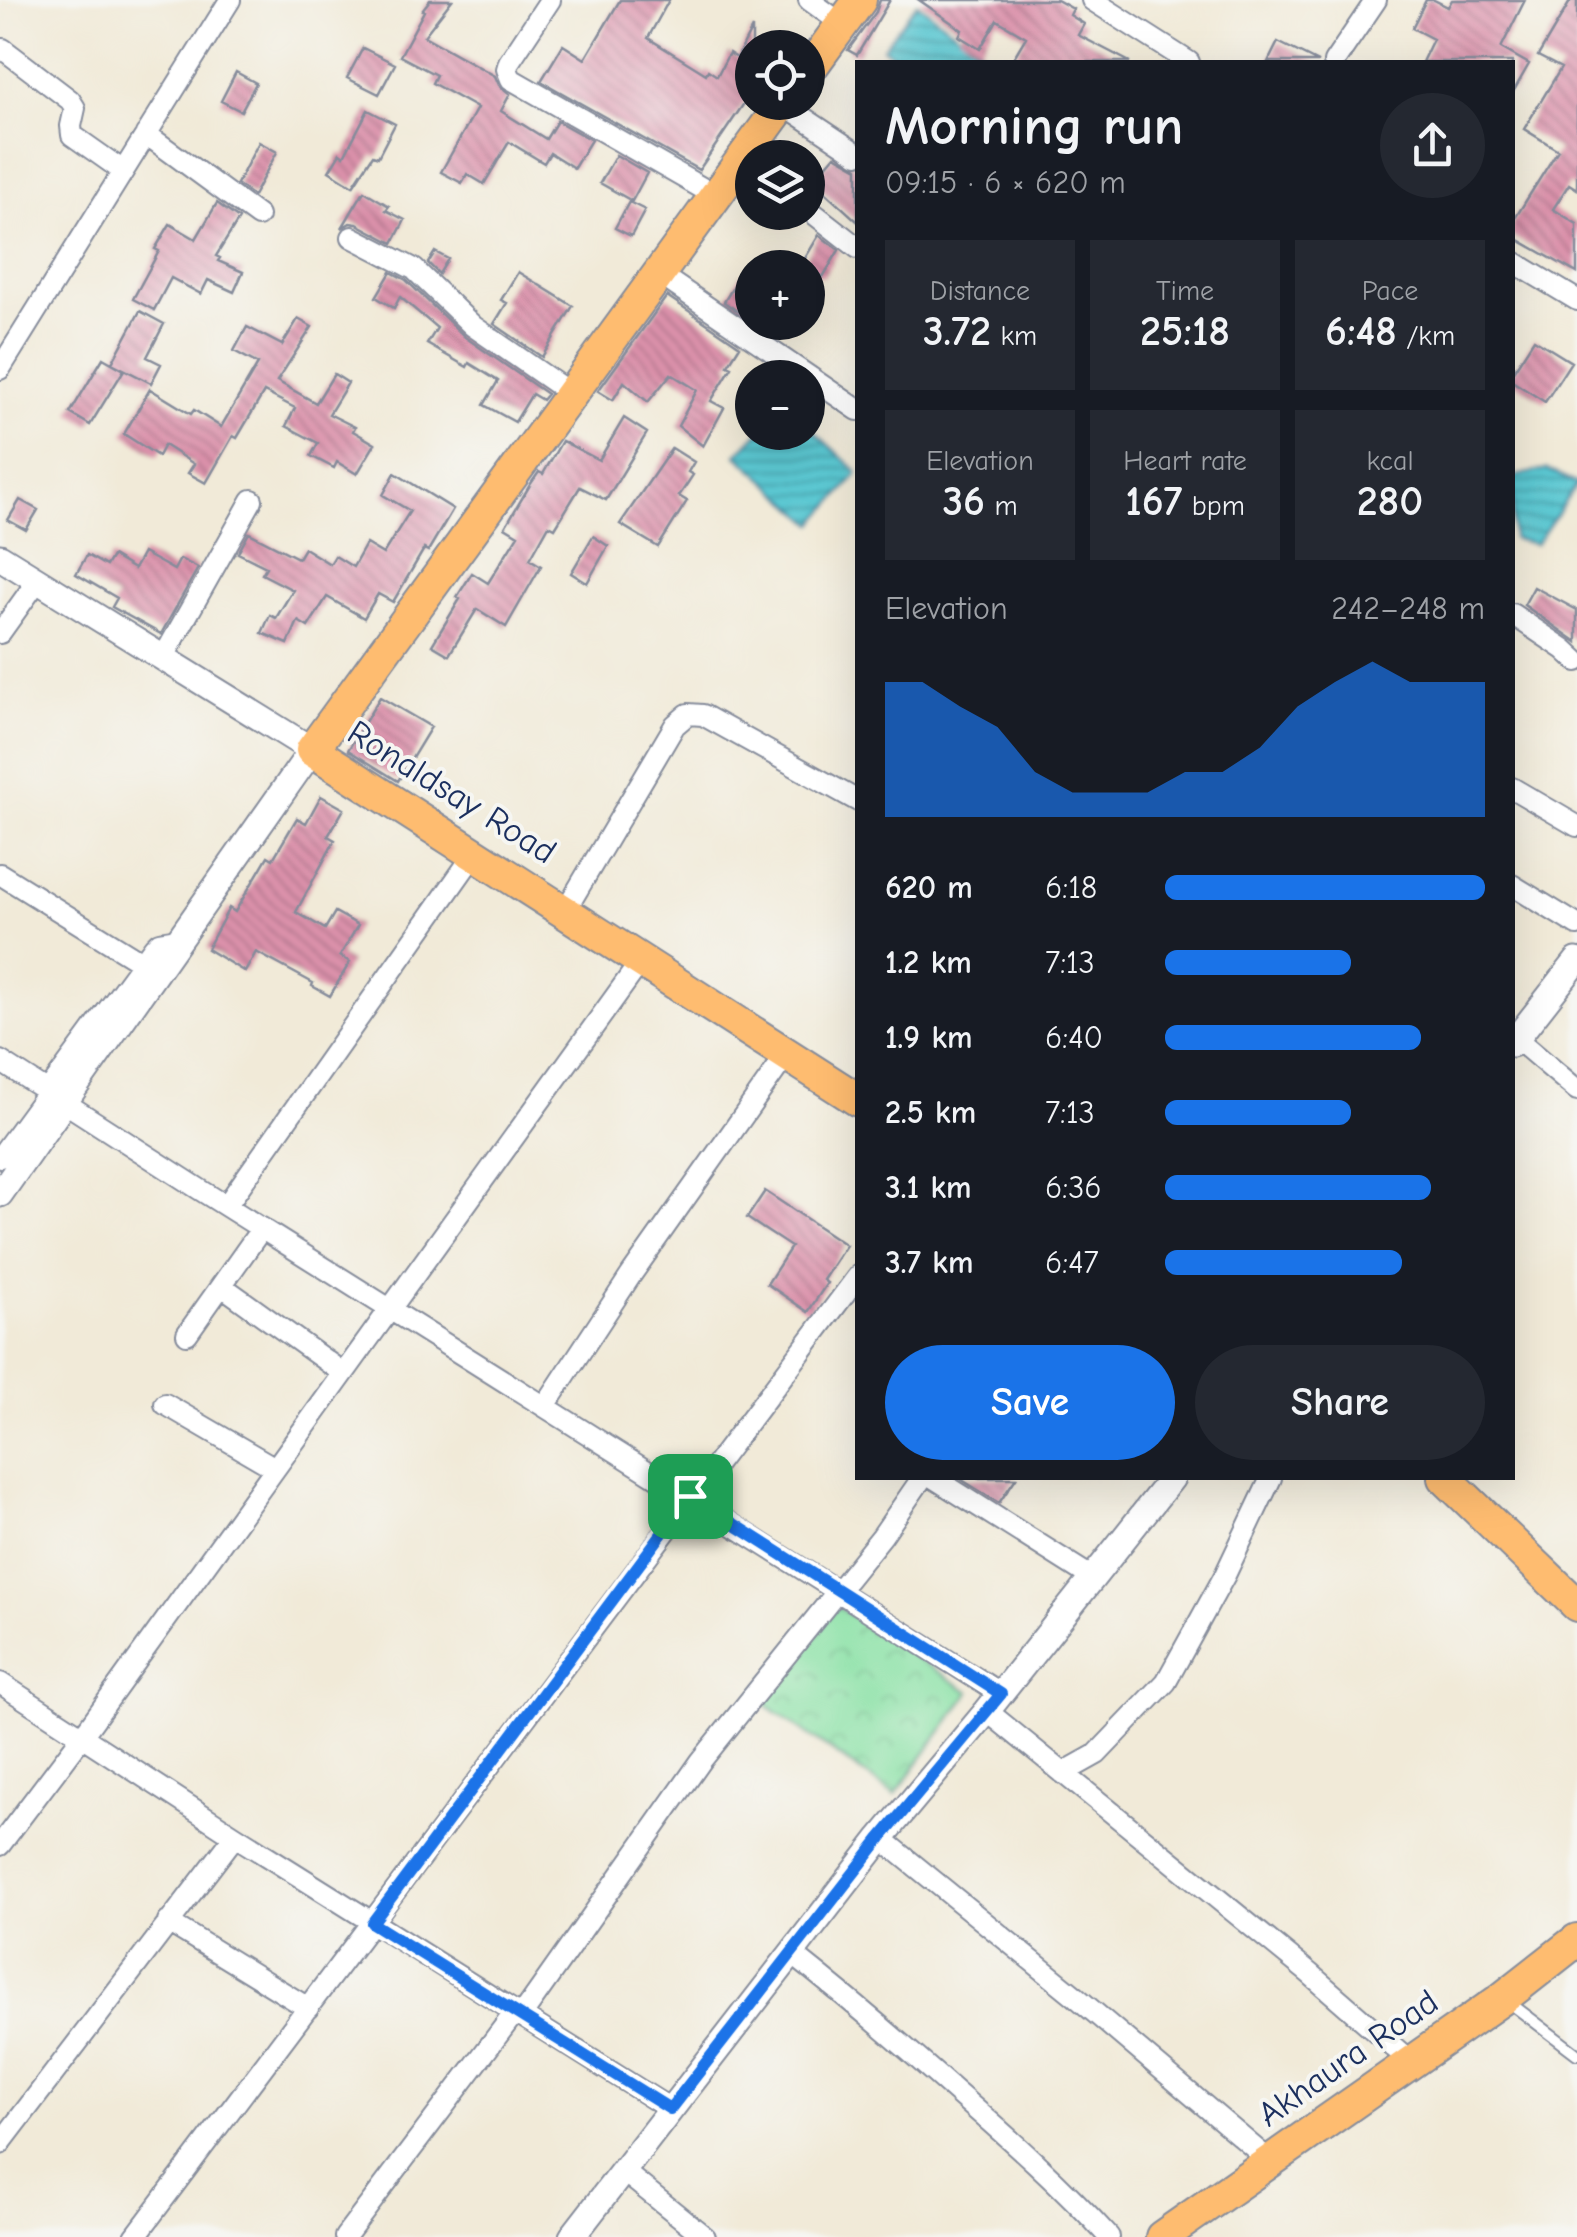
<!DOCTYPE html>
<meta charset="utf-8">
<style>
:root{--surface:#171b24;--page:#242831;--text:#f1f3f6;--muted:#9ea1a6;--accent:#1a73e8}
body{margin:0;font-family:"Comic Neue",sans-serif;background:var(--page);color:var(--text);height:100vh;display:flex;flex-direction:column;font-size:38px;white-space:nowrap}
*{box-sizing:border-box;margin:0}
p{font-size:32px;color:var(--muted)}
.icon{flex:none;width:55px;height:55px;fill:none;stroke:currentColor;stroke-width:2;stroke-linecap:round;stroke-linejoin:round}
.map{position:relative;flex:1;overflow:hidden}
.sheet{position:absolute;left:855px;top:60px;width:660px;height:1420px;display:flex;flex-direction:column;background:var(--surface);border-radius:0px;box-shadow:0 10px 40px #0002}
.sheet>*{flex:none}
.tools{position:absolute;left:735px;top:30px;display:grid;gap:20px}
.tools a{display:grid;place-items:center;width:90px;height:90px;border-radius:50%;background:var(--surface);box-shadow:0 10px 40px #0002;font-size:50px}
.pin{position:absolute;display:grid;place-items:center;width:85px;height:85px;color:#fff;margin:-42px;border-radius:20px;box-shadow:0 5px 15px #0006}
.round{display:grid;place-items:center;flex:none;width:105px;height:105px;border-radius:52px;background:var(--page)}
.overview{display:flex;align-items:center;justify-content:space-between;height:170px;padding:0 30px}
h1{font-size:55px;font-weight:700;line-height:75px}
.stats{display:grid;grid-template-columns:repeat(3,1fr);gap:15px;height:170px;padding:10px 30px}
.stats div{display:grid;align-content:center;border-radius:0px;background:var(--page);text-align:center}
.stats b{font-size:42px;font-weight:700}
.stats small{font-size:28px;font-weight:400}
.stats p{font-size:28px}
.chart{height:280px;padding:20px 30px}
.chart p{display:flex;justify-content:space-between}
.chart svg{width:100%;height:180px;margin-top:10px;fill:var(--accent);opacity:.7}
.button{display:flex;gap:20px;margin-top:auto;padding:20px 30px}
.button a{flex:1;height:115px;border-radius:60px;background:var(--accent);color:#fff;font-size:40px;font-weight:700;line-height:115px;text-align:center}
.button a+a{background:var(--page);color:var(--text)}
ul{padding:0 30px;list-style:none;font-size:32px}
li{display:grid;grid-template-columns:160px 120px 1fr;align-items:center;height:75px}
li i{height:25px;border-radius:12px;background:var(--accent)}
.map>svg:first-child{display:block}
</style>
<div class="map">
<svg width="1577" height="2237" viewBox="0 0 1577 2237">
<defs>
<pattern id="park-crowns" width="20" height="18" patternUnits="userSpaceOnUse" patternTransform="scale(2.5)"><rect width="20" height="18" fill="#89e1a5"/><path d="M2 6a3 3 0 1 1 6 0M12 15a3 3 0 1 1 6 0" fill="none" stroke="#76c190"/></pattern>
<pattern id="water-rules" width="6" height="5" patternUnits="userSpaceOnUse" patternTransform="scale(2.5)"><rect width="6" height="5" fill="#5cc8d2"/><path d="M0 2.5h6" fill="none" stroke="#4ba3ae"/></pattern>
<pattern id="building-back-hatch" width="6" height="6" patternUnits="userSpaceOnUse" patternTransform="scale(2.5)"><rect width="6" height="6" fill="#db91aa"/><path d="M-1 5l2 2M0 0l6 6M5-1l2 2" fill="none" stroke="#b1778e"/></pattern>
</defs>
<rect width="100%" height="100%" fill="#f6f6f2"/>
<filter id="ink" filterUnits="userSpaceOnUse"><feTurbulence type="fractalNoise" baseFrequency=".01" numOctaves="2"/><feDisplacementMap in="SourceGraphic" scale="20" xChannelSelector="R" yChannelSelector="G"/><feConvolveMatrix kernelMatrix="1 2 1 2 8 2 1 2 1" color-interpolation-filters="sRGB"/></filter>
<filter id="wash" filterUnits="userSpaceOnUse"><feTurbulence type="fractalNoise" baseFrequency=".0048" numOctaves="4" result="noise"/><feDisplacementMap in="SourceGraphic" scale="40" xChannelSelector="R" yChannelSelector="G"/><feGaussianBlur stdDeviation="2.25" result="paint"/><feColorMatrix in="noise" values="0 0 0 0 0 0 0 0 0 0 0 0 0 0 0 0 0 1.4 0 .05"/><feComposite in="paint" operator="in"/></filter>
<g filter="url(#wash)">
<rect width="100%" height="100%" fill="#f1ead8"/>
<path fill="url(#park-crowns)" stroke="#528882" stroke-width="2.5" d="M837,1606L970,1692L895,1795L762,1702Z"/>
<path fill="url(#water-rules)" stroke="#3c7c98" stroke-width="2.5" d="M917,3L993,60L992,62H901L883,48Z
M808,426L857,471V475L814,524L737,455L758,433L808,432Z
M1546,469L1577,484L1536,544L1513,539V477Z"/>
<g id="blocks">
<path fill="url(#building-back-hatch)" d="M430,0H452L424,36L495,76L499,85L510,94L501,111L546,139L557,121L591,140L574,168L550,153L544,163L509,142L484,184L467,174L462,183L441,172L477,108L432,83L436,75L400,56L424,11L422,10Z
M620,0H669L648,38L706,74L708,70L717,76L729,53L737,58L752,28V76L744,92L749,96L699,170L541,81L563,45L585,59Z
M880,0H890L857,55L848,50L876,12Z
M919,0H1057L1073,9L1070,15L1084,24L1078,35L1130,62H1011L1026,37L997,20L980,49L959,36L962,30Z
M1426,0H1434L1448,7L1452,0H1525L1501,48L1529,64L1512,94V62H1422L1433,39L1412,28Z
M1571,0H1577V189L1569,184L1553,209L1577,224V273L1512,236V223L1558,150L1524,129L1561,68L1538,56Z
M1278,42L1318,62H1268Z
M363,48L395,64L379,94L347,78Z
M236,72L256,83L241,111L221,101Z
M368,110L395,124L378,157L373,155L353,186L329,171L340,153L344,156Z
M259,142L277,152L253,196L237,184Z
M616,155L647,173L632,201L600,183Z
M835,155L858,168V222L813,181Z
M364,191L389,206L386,210L405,220L393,243L357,224L350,223L342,228Z
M629,202L645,210L631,236L615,228Z
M217,203L239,219L216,256L220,258L218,261L243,272L234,292L208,280L201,294L171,278L154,310L133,299L159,251L155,249L170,224L196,239Z
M819,235L839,250L823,277L801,265Z
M435,252L448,259L439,274L428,263Z
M391,272L406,280L465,337L547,394L542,400L532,394L515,422L484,405L498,381L469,363L467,367L427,344L437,328L400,297L394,308L376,297Z
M518,272L573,306L542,357L494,324L507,303L501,300Z
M741,274L752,281V321L724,302Z
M667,296L740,346L728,365L732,367L711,401L724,408L703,446L678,426L697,390L671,374L648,402L624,382L613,400L598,391Z
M140,311L164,324L147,357L161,364L151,383L112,363Z
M298,319L312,327L277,381L316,403L334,374L348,383L329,414L355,427L353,431L375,444L357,474L337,462L334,468L311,456L318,443L286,426L295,408L264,392L237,438L233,436L206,483L188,473L194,464L164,445L158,456L124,434L150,389L191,414L194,410L221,427L258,364L234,351L247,327L282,345Z
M1534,339L1571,362L1545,402L1512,381V373Z
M103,358L124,370L90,425L70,413Z
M624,418L647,433L606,500L580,487L555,528L549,525L530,559L541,566L506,627L477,609L449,655L432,645L460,599L457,597L472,573L488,583L518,535L505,527L530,485L539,472L543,474L562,441L599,460Z
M672,448L694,462L688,472L693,475L679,496L687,501L658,547L620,524Z
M395,473L453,509L428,551L424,549L393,602L378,594L364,618L327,597L308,627L298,621L288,644L262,633L270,615L276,618L293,590L262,574L266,567L238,553L249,533L298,558L304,548L330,564L335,556L353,567L366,544L383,554L410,511L383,495Z
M20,500L38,510L26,530L8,520Z
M593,536L608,546L587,583L571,573Z
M143,553L174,570L180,559L198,568L161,634L112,607L117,598L76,574L87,555L106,566L112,556L134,569Z
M1534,587L1577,610V642L1524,605Z
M380,697L431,727L398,781L348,750Z
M321,796L344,809L328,836L335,840L296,912L325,929L335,912L358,925L340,956L350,962L330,996L312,986L313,983L256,952L245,972L207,949L229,908L235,912L268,856L273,859L297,818L306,823Z
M765,1191L846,1245L823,1280L827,1283L808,1312L767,1284L791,1247L747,1218Z
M959,1478H1016L999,1503Z"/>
</g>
</g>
<g filter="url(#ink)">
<use href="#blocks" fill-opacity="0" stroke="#868c9b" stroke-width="2.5"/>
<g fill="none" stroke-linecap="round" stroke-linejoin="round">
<g stroke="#868c9b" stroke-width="14">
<path id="service" d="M1506,2000L1577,2054"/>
</g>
<g stroke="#868c9b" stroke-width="24">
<path id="minor" d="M550,0L509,62L507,69L511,79L716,196
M809,0L842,24
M1092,0L1189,62
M3,49L70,100L75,108L71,126L72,135L123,171
M1334,62L1376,0
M783,104L858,154
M146,134L258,216
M808,209L858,248
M352,237L414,269L473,326L571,394
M1512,261L1577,300
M659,274L858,410
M0,369L230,0
M1512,614L1564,649L1577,661
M0,633L38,580
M163,658L252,500
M1512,788L1577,826
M0,874L154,970
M1512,885L1577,925
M565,911L675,725L688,714L703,715L858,801
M1517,1039L1577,1090
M0,1061L199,1189L1001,1694
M0,1157L154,947L159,942L178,939
M226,1206L475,853
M222,1286L343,1373
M187,1334L262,1228
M165,1404L275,1468
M545,1406L631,1275L787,1054
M934,1478L1091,1577
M0,1683L235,1836L670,2109
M987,1711L1309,1973L1411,2062
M1063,1773L1097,1754L1166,1682L1225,1575L1271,1478
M881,1838L1074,1995L1271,2162
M0,1845L83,1735L641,961
M168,1922L308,2008
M791,1953C848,1998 903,2045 957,2093C1010,2139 1062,2185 1109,2237
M522,2015L701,1761L882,1536L922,1478
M0,2144L235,1836
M623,2171L705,2237
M135,2237L858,1276
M345,2237L516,2011"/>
</g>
<g stroke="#868c9b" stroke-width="29">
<path id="tertiary" d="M0,557L312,750L0,1194
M1512,1044L1577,961
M572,2237L881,1838L987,1711L1172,1478"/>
</g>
<g stroke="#868c9b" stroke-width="36">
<path id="primary" d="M808,71L860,0
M784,102L312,750L858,1100
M1445,1478L1577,1605
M1162,2237L1503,1998L1577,1940"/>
</g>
<use href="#service" stroke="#fff" stroke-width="10"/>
<use href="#minor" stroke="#fff" stroke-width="20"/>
<use href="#tertiary" stroke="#fff" stroke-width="25"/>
<use href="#primary" stroke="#febc70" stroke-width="32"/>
</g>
</g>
<g fill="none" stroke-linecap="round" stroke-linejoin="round" filter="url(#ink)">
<g stroke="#fff" stroke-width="20">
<path id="route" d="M690,1496L1001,1694L881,1838L670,2109L372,1923Z"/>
</g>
<use href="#route" stroke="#1a73e8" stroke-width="12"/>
</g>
<g text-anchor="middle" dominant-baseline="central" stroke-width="8" stroke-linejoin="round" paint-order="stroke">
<g font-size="35" fill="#1b2f5e" stroke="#f6f6f2">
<text transform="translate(452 792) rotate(32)">Ronaldsay Road</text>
<text transform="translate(1348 2058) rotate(-35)">Akhaura Road</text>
</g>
</g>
</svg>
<div class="tools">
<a><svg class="icon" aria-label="locate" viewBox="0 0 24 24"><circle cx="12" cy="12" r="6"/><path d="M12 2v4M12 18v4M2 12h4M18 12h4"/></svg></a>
<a><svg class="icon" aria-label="layers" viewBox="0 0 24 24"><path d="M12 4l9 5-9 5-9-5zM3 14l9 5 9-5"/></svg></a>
<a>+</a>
<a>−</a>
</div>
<div class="pin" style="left:690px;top:1496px;background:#1e9e55"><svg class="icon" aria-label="arrive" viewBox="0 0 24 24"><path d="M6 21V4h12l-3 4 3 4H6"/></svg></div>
<section class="sheet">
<div class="overview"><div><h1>Morning run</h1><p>09:15 · 6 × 620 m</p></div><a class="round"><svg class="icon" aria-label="share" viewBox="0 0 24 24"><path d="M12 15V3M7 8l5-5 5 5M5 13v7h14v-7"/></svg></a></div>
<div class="stats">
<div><p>Distance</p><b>3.72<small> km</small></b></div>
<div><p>Time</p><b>25:18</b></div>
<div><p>Pace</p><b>6:48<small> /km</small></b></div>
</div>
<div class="stats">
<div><p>Elevation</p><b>36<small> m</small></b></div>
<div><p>Heart rate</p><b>167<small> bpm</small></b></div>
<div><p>kcal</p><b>280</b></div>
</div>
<div class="chart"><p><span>Elevation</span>242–248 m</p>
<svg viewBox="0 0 160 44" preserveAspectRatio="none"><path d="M0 44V11L10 11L20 17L30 22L40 33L50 38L60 38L70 38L80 33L90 33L100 27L110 17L120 11L130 6L140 11L150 11L160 11V44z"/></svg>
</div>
<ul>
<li><b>620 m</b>6:18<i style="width:100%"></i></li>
<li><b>1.2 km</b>7:13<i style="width:58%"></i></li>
<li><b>1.9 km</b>6:40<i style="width:80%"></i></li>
<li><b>2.5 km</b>7:13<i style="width:58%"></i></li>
<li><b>3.1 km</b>6:36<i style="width:83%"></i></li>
<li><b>3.7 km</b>6:47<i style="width:74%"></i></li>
</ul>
<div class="button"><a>Save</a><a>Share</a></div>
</section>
</div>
